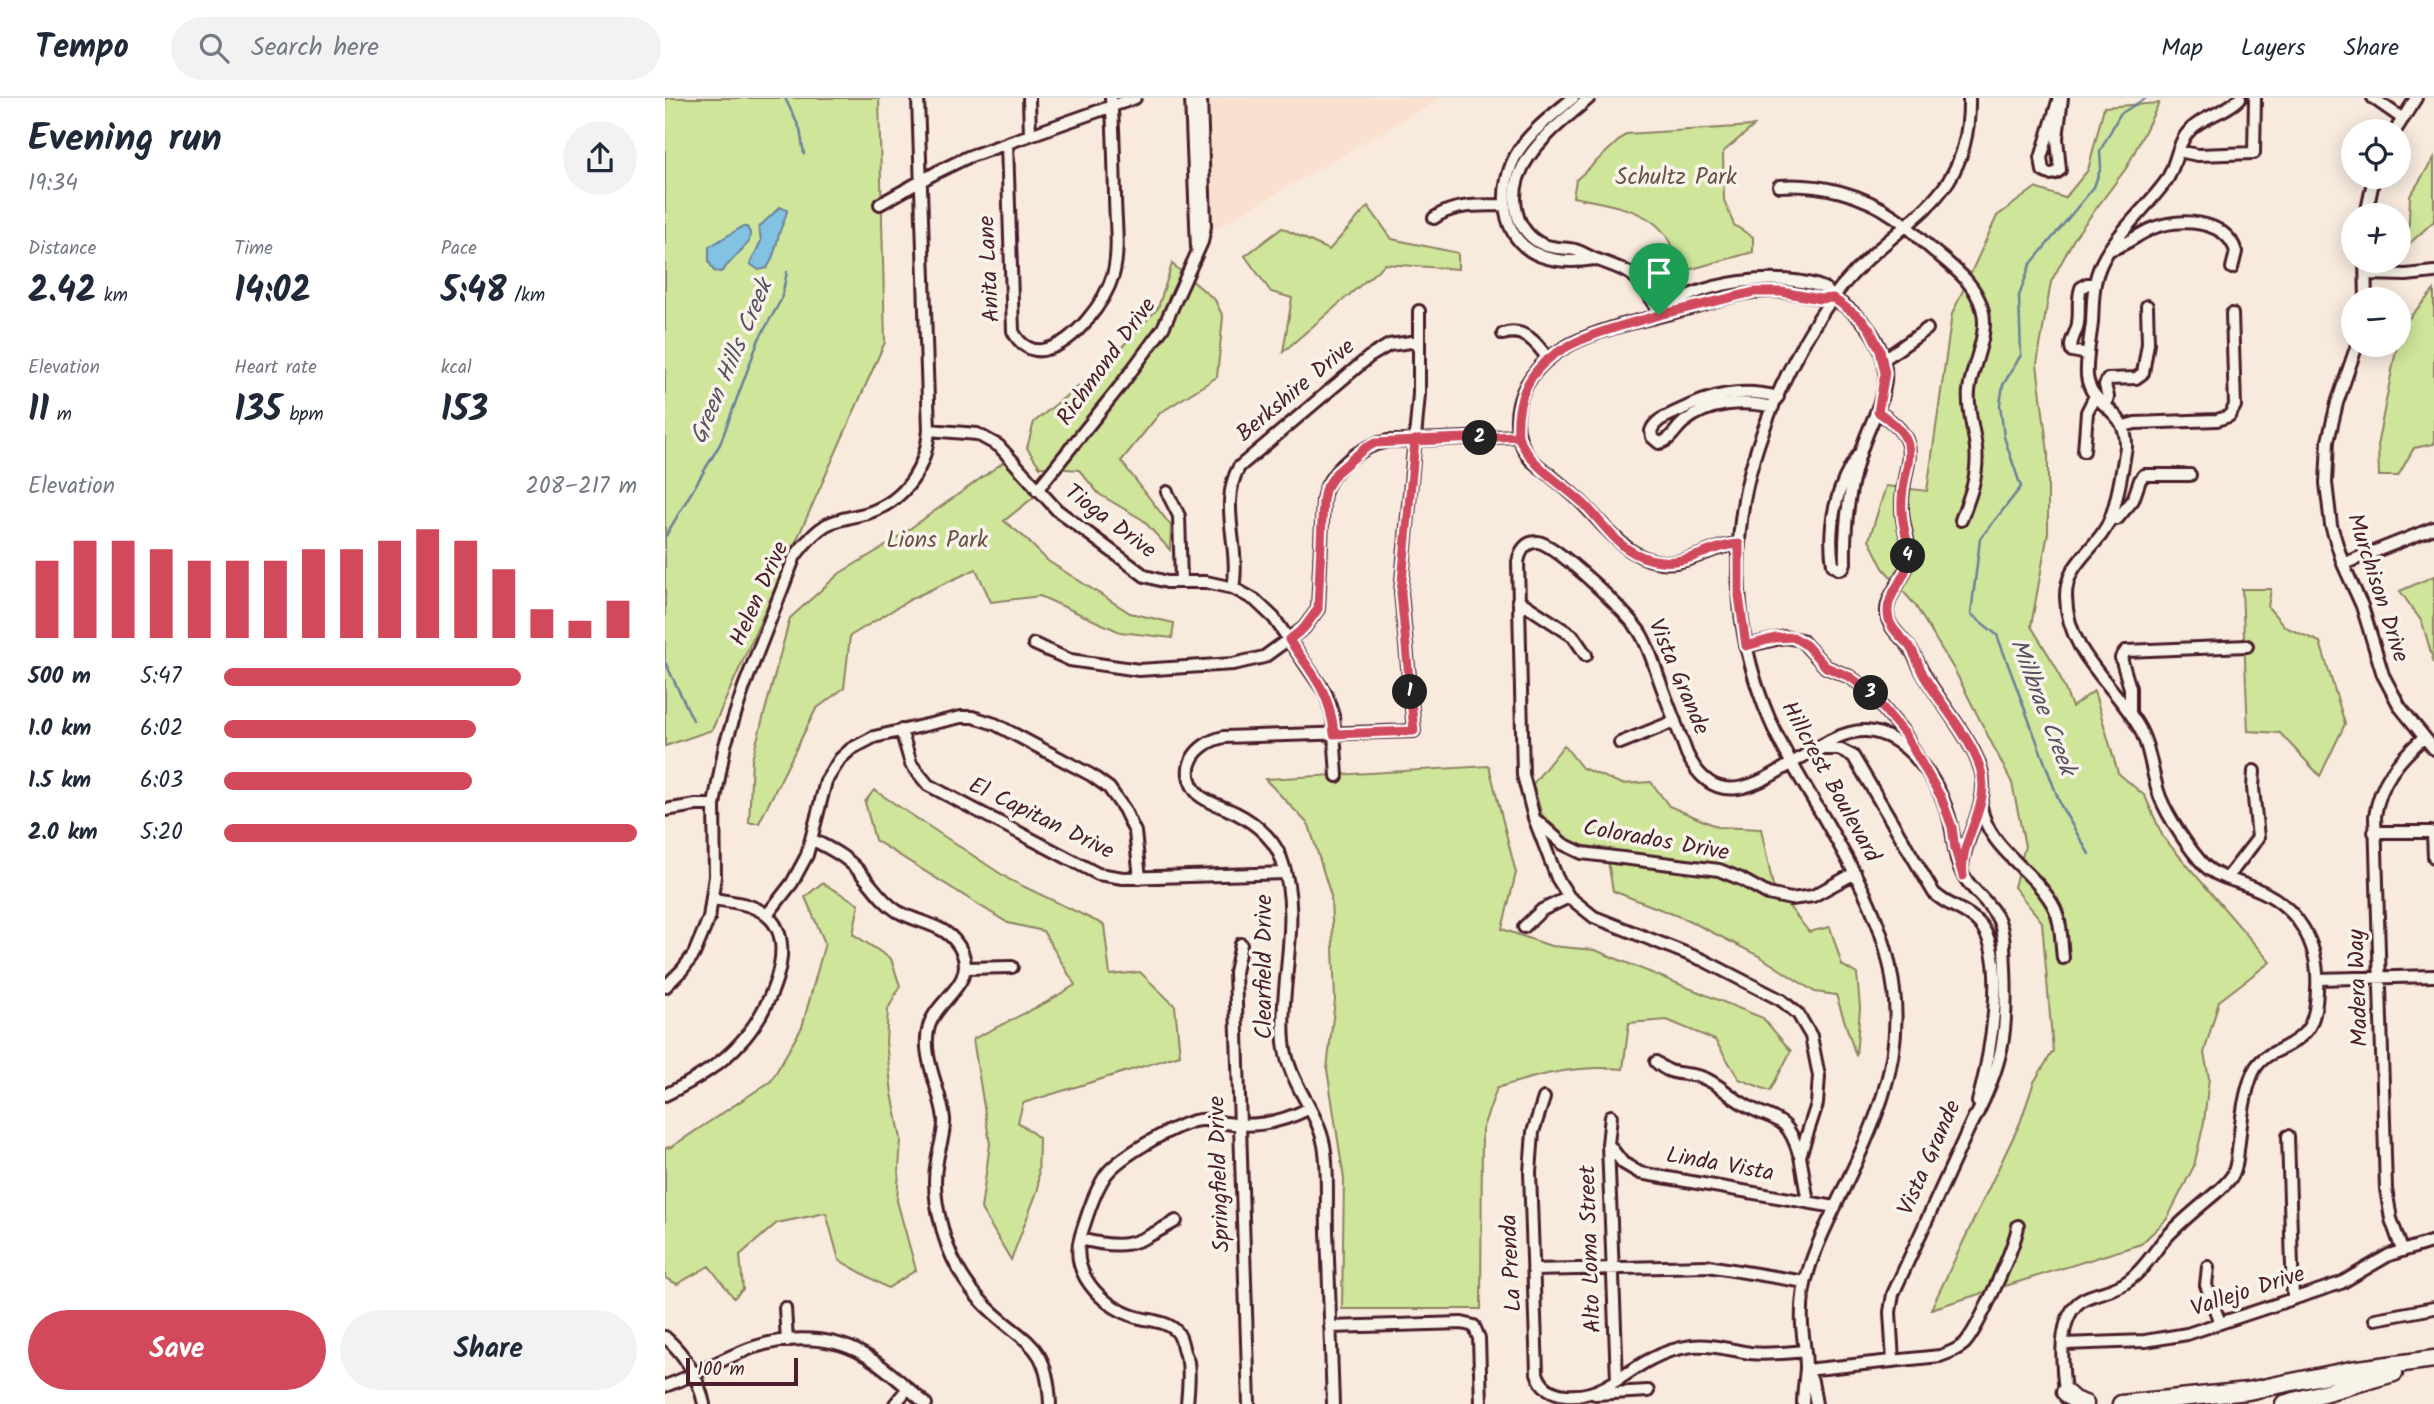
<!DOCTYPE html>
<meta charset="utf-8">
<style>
:root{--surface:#fff;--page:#f2f2f3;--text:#1f2937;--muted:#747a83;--line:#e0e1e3;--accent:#d1495b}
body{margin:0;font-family:Kalam,sans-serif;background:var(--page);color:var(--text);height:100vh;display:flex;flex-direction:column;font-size:26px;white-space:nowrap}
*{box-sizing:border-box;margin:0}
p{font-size:23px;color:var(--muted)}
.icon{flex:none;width:38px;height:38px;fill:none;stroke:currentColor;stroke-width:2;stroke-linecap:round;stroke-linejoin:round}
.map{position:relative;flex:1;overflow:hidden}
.sheet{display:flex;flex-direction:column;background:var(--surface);width:665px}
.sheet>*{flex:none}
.controls{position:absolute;left:1676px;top:21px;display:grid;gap:14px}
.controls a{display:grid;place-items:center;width:70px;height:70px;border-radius:50%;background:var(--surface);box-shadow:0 4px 18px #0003;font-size:35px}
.scale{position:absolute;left:21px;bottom:18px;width:112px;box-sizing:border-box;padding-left:7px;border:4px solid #4a1f2b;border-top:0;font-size:19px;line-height:24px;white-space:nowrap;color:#4a1f2b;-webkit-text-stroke:5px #f7f3e8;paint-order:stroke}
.pin{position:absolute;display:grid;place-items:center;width:60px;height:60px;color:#fff;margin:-72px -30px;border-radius:50% 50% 50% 0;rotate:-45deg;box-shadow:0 0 7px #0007}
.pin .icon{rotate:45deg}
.km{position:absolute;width:35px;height:35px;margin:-18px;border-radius:50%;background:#222;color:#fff;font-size:19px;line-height:35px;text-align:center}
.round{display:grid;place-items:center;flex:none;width:74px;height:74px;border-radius:37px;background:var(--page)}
.headline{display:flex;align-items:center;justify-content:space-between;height:119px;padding:0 28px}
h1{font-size:38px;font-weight:700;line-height:52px}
.metrics{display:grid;grid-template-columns:repeat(3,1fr);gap:10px;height:119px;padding:7px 28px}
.metrics div{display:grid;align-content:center}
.metrics b{font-size:35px;font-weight:700}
.metrics small{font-size:19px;font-weight:400}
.metrics p{font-size:19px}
.chart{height:196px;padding:14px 28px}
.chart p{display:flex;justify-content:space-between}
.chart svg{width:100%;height:126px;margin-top:7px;stroke:var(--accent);stroke-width:6}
.primary-button{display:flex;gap:14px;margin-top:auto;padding:14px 28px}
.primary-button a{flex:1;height:80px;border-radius:42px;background:var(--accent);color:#fff;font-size:28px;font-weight:700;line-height:80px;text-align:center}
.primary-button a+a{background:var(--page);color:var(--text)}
ul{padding:0 28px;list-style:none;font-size:23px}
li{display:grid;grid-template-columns:112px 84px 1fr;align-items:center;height:52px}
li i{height:18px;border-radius:9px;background:var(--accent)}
header{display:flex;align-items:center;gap:42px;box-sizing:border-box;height:98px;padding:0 35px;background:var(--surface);border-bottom:2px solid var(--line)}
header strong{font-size:33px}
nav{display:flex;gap:38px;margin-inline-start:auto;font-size:24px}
.search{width:490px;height:63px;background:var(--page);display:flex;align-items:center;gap:18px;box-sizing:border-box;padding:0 24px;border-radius:38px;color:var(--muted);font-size:26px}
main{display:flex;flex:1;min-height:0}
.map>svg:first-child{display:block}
</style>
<header>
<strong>Tempo</strong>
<div class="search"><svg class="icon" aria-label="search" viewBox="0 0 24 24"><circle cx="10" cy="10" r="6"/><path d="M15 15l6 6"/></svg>Search here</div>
<nav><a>Map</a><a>Layers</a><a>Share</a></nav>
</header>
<main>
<section class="sheet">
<div class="headline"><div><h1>Evening run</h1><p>19:34</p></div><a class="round"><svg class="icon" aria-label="share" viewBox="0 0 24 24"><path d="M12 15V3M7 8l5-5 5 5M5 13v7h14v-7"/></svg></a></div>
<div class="metrics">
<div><p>Distance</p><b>2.42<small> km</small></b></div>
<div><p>Time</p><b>14:02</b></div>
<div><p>Pace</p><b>5:48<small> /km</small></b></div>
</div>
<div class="metrics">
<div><p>Elevation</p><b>11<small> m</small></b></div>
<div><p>Heart rate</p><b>135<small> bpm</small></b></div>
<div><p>kcal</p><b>153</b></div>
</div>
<div class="chart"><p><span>Elevation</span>208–217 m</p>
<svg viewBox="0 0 160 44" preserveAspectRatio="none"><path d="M5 44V17M15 44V10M25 44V10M35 44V13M45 44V17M55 44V17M65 44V17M75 44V13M85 44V13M95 44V10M105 44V6M115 44V10M125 44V20M135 44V34M145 44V38M155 44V31"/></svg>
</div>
<ul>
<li><b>500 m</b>5:47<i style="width:72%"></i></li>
<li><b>1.0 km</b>6:02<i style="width:61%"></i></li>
<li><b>1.5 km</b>6:03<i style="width:60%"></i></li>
<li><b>2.0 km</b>5:20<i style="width:100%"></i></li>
</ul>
<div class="primary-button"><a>Save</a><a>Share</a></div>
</section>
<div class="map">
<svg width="1769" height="1306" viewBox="0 0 1769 1306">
<rect width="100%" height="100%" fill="#f8eadd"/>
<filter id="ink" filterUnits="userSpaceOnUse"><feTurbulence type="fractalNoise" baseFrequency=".0143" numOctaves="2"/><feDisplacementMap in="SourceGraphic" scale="14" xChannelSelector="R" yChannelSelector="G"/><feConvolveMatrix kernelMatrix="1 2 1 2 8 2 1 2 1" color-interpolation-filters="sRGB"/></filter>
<g filter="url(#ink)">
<path fill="#fae0cf" d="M541,0H776L546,133Z"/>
<path fill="#cfe59a" stroke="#8c8262" stroke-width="2" d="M0,0H214L220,244L47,632L0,648Z
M1494,5L1462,69L1410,139L1386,184L1372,266L1383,355V435L1366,528L1391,569L1407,609L1429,593L1453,675L1480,698L1498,739L1605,864L1554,903L1539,955L1544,980L1539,1024L1529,1068L1502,1121L1476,1146L1266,1211L1355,1025L1369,984L1388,953L1377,824L1349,789L1360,748L1347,685L1290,573L1250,507L1218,470L1204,442L1221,388L1262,393L1287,216L1332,118L1370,90L1400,100L1423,72L1439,9Z
M1089,28L1058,54L1059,102L1069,127L1088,139V154L1016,174C1012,163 1009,152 1004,143C988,110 940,106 908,99L911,82L961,36Z
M1769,60V123L1743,147L1745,98Z
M703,108L727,141L793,155V171L720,166L618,254L627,200L606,194L580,158L617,130L664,152Z
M507,166L550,202L558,219L552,279L495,315L456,363L506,428L505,452L478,422L434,396L414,372L375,369L362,350L369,324L443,264L493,210Z
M1769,192V346L1749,350L1733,378H1714L1713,343L1732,247H1734L1736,229Z
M340,363L370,398L339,423L358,438L383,463L465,515L509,525L507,540L455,534L375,498L326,504L311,471L248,500L185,538L179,590L151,611L94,725H84L87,661L125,520L175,475L222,447Z
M1769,478V565L1757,524L1735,493Z
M1577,491H1606L1603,509L1620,529L1655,544L1680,626L1655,678L1615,635L1583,633Z
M899,647L917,670L957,686L986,684L1004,708L1053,729L1096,731L1108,788L1144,834L1165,829L1177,867L1192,876L1195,910L1191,958L1171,897L1150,894L1094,858L1023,822L948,793L941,751L908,746L877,717L868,686Z
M824,668L851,775L837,831L886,848L930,852L1098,920L1126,953L1105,993L1074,981L1050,942L1002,922L964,925L958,971C913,967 875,976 832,990L817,1032L816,1211H677L679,1081L662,971L670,902L666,798L644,727L600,681Z
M209,692L345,782L439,827L445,877L475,874L510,908L515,957L358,1005L353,1024L374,1040L373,1091L346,1162L316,1111L325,1046L308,941L380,905L410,887L378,833L343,825L210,742L200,704Z
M157,785L194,806L188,836L226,861L235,888L223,911L221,944L227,995L236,1041L232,1103L251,1172L223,1190L174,1162L161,1115L112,1125L75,1157L78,1191L69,1200L44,1168L12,1186L0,1180V1050L6,1049L106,983L137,929L160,845L140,799Z"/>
<path fill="#82c2e2" stroke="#6c8199" stroke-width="2" d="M115,109L122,112C121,119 119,123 116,130C111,144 111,157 102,170L94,172L85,166L96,143L94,129Z
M77,129H82L85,135L84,144L56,174L49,173L44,164V149Z"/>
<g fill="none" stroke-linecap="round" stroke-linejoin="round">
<path stroke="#6c8199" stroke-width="2.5" d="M120,0L135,31L139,56
M0,439L55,346L94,241L116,202L122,174
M0,564L28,622
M1424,756L1396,708L1332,537L1306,516L1315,441L1356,389L1339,339L1335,306L1338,287L1356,257L1354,198L1365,167L1429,89L1436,69L1435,53L1455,16L1481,0"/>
<g stroke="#4a1f2b" stroke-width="16">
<path id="minor" d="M364,0L365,37
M526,0L532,150
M908,0C889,16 867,32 854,52C832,86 833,142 876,158C893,164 912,164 929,161
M924,0C891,30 839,64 852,115C855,129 866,142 879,147C889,151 900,150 910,152C917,154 923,158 930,161C969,175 977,177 994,217
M1394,0L1376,60L1378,73C1385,77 1389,77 1395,72L1392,40L1397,0
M1708,0L1738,21
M1730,33L1751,0
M342,45L348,233C354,246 367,256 382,251C410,244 440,204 448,177C455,152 450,122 450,97C449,65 449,32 446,0
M1513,53L1533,57L1589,55L1590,0
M1114,88C1155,85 1197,96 1230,119C1245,129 1256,143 1270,154C1289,170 1310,185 1317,210C1325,236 1307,266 1304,293C1302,313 1309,331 1311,350C1314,376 1305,399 1296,422
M215,106L272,74L303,59L470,0
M1701,117L1709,79
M769,120C790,105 815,108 839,107
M1447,151C1461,147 1472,137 1486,131C1513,119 1562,121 1571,154L1567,170
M1700,163L1701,201
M1701,176L1741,177L1769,174
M994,217C1025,183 1121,172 1161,191C1164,194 1165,198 1167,200C1168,201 1176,206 1177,206C1187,213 1197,221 1204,231C1240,282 1207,312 1194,359C1183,395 1179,428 1180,465L1178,470L1174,471L1168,467C1162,428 1171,388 1194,356
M838,236C859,229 872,245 883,261
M1692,247L1672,305L1663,343L1661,385L1666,427L1678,466L1697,508L1718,577L1735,609L1769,651
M1423,256L1407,253C1403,243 1412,236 1413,225C1415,213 1412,202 1416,190L1422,186H1430
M1218,262L1262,231
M1441,308L1443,299L1440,287L1443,281L1471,280L1478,275L1483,245L1482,208
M1108,309C1078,302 1044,304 1019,324C1010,331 1006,343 994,345L987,339L986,333C990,322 1001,319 1011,314C1045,297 1076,289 1113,299
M1213,314C1265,347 1235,365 1237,411C1237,429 1246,445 1243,464C1240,481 1223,495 1222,512C1221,530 1238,539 1246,552C1252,561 1255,571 1261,580C1277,607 1311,647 1317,676C1323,710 1300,736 1297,768
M1459,328L1470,325L1552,322L1564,318L1570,308L1567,216
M264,332L312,336L334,348L392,412L480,478L502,484H541L568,490L590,502L609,520L661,596L668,618L672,678
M1419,353L1422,314L1430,298
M372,392L456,287L498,230L537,144L540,128L536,0
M502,394L514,418L516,484
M1446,420L1452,421L1468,402L1475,382L1479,377H1525
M1074,446C1051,447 1033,461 1011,464C966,469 943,430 915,403C899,388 882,375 865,361C853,344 849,326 854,305C872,241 951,229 1006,215C1034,209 1060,197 1088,194C1102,192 1117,193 1131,195C1144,197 1155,202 1168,200
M1678,466L1769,430
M568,490C576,450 553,406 574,369L704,259L724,247L754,243
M853,502L908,538L921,557
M369,546L405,562L474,572L568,566L599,559L639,530L653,511L658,402C662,373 695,348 723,343L853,338
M1081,548L1120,539L1136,542L1161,569L1185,579L1202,591L1239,635L1252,659
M1465,615V590L1456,560L1461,553L1582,548
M236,632L246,666L263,687L433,776L458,780L620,775
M955,645L1010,623
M1156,651H1174L1188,658L1269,795C1282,808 1301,811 1314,825C1345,859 1324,962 1313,1004
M1316,708C1323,753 1371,772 1390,811C1397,826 1396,844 1398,860
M0,712L31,707H49
M872,723L898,746L917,755L1054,772L1076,781L1103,796L1126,801L1148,798L1190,775
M1709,734H1766L1768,736L1769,759
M148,742C164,750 180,758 192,771C206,785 215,802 232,813C256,827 284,825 297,854C311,886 272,901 264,928C255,958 276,991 279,1021C280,1036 274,1049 272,1063C268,1083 271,1107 276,1126C283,1157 299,1187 322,1209C361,1247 382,1243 385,1306
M1562,780L1593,740L1588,690L1589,673
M102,817L127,785L142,757L161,683L175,661L186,651L209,639L296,619H308L330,626L426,677L444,690L459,711L470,734L475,780
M859,829L877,812L904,799
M576,846L570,874L584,1306
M300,870L347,869
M1653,881L1769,878
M0,889L17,872L29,856L44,820L50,778L49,707L60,647L79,589L130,458C139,446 148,435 161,427C174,420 189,419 203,415C241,402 261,370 264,332L253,0
M991,964C1007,979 1017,973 1036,979C1052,984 1063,997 1077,1005C1108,1025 1121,1013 1134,1056
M0,997C27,984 55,968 75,945C101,918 138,844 100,816C86,805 66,804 48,801
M879,1000L868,1034L865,1074L872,1275C880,1304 919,1300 940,1289C956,1281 970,1269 986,1261C999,1254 1013,1250 1027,1248C1047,1246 1066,1252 1085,1255C1103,1257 1121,1255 1139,1253
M946,1018L943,1046L952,1282
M1623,1038L1628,1201
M943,1046L958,1065L975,1075L1170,1109
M1143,1104L1135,1058L1152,1006L1154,978L1146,938L1133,916L1116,902L1038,862L929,819L904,799L892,780L869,720L858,677L853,464C855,453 861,443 873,444C891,446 966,518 976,536C984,550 989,566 994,581C1003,606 1013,631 1022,656C1066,747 1145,629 1201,633C1241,636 1272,680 1283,716C1289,733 1288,751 1294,768C1302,791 1324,801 1334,823C1340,838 1339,854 1340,870C1343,935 1338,966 1308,1024
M415,1141C462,1153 470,1146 511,1123
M1737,1152L1726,1121L1721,1091L1710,718C1715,684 1733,663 1758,640
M1543,1169L1541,1187L1555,1225
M868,1172L1043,1168L1140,1184
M120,1210L122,1243
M1710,1221L1769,1210
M665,1229L797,1225L809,1228L814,1240L816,1306
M0,1239C21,1257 33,1279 39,1306
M1399,1246L1480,1243L1522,1236L1676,1185L1724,1157L1769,1143
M1228,1263L1225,1214L1228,1196L1309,1019
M1141,1272L1275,1258C1284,1255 1292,1252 1299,1246C1313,1232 1350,1148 1353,1128
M1141,1272L1147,1283L1151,1306
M0,1288C26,1279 49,1265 74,1255C112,1238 161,1235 198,1256C221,1269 241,1289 261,1306
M930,1296L983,1293
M1401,1300C1397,1272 1390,1217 1419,1201C1433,1194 1450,1193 1463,1183C1477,1173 1487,1157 1498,1143C1512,1127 1529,1113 1546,1099C1553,1093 1561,1087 1567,1078C1573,1068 1572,1056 1574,1044C1576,1023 1580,987 1591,969C1597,960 1605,956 1614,952C1644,938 1651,925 1652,892C1655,846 1633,807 1589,790C1573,783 1553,780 1540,768C1525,753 1503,719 1495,699C1486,675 1486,648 1472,626C1446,583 1402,554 1401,499C1400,463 1435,450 1446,419C1454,397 1457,372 1461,349C1462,308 1426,311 1422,278C1421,260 1425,242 1427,225C1428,209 1427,193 1432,177C1442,142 1480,113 1501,83C1512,67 1511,45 1526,31C1540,17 1561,15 1575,0
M230,1306L243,1290
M522,1306C523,1293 525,1278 523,1264C522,1260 520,1257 519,1254C517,1247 517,1240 512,1234C502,1222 482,1223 468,1218C435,1206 404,1174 416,1137C422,1118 429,1095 440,1078C453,1059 507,1029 529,1023C540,1020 551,1023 561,1025C590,1030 617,1024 643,1011
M668,1306C666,1248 664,1190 662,1132C661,1104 664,1074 659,1047C652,1011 623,985 619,944C614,884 638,818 616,760C607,737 584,720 562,711C553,707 542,704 534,697C511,672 530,645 559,639L749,633L736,494L754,296V213
M1138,1306C1138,1293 1140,1283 1141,1270C1141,1256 1138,1242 1137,1227C1136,1208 1138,1189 1144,1171C1150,1150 1160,1131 1169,1111C1202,1041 1239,973 1229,893C1222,831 1194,781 1163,727C1143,692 1120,658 1104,620C1075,552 1066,476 1079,402C1092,331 1132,244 1177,188C1235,118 1306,107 1304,0"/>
</g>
<g stroke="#4a1f2b" stroke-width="21">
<path id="highway" d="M1400,1294L1409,1302L1420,1306
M1456,1306L1583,1293L1686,1272L1769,1261
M1619,1306L1729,1275"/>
</g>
<use href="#minor" stroke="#f7f3e8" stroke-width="10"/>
<use href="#highway" stroke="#f7f3e8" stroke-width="16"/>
</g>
</g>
<g fill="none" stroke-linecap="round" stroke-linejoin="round" filter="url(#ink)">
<g stroke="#fff" stroke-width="14">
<path id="route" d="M994,217C927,237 847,250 853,338L750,342L736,495L749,633L669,636C666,595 647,575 624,542L639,530L653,511L658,402L660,392L671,375L699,351L710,345L853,338C865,369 897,385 920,407C934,421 945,438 961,450C971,457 983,462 996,463C1024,467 1046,447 1074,446V498L1081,548L1110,540L1128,539L1141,547L1161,569L1185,579L1202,591L1239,635L1276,699L1287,729L1290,751L1298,778C1293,740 1328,709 1315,669C1303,636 1277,608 1259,578C1254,569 1251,558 1245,549C1236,538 1223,530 1223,514C1222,497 1239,483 1243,465C1246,447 1237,431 1237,412C1234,366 1266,348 1213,314L1220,275L1215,252L1204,230L1195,220L1168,200L1155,201L1117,194H1089L994,217"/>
</g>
<use href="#route" stroke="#d1495b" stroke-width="9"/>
</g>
<g text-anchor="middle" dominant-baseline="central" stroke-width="7" stroke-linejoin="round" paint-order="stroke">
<g font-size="23" fill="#6b5047" stroke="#f7f3e8">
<text x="1011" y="80">Schultz Park</text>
<text x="272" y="443">Lions Park</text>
</g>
<g font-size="23" fill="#4a1f2b" stroke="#f7f3e8">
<text transform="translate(325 171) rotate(-93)">Anita Lane</text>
<text transform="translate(442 264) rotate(-54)">Richmond Drive</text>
<text transform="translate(631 293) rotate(-40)">Berkshire Drive</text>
<text transform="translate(445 424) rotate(37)">Tioga Drive</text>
<text transform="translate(1712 490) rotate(72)">Murchison Drive</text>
<text transform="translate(95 496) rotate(-66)">Helen Drive</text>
<text transform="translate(1013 579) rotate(67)">Vista Grande</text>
<text transform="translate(1165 684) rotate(61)">Hillcrest Boulevard</text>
<text transform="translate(376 721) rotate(26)">El Capitan Drive</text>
<text transform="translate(991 743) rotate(10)">Colorados Drive</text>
<text transform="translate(600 869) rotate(-90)">Clearfield Drive</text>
<text transform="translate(1694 890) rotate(-92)">Madera Way</text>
<text transform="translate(1265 1060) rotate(-66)">Vista Grande</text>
<text transform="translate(1055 1067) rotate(10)">Linda Vista</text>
<text transform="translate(555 1076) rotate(-92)">Springfield Drive</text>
<text transform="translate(926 1151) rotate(-92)">Alto Loma Street</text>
<text transform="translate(847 1165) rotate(-93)">La Prenda</text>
<text transform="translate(1583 1194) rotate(-18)">Vallejo Drive</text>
</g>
<g font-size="24" font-style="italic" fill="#5b5062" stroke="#f7f3e8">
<text transform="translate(67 264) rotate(-67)">Green Hills Creek</text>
<text transform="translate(1377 609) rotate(69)">Millbrae Creek</text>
</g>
</g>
</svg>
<div class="controls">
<a><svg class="icon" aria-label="locate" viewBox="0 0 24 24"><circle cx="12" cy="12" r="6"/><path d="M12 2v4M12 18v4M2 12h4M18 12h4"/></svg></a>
<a>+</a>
<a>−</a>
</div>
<div class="scale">100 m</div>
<div class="pin" style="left:994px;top:217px;background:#1e9e55"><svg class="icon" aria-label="arrive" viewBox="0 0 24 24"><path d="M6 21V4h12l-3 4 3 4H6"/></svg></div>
<b class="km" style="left:745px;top:594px">1</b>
<b class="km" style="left:815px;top:340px">2</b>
<b class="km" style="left:1206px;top:595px">3</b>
<b class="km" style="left:1243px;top:458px">4</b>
</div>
</main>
